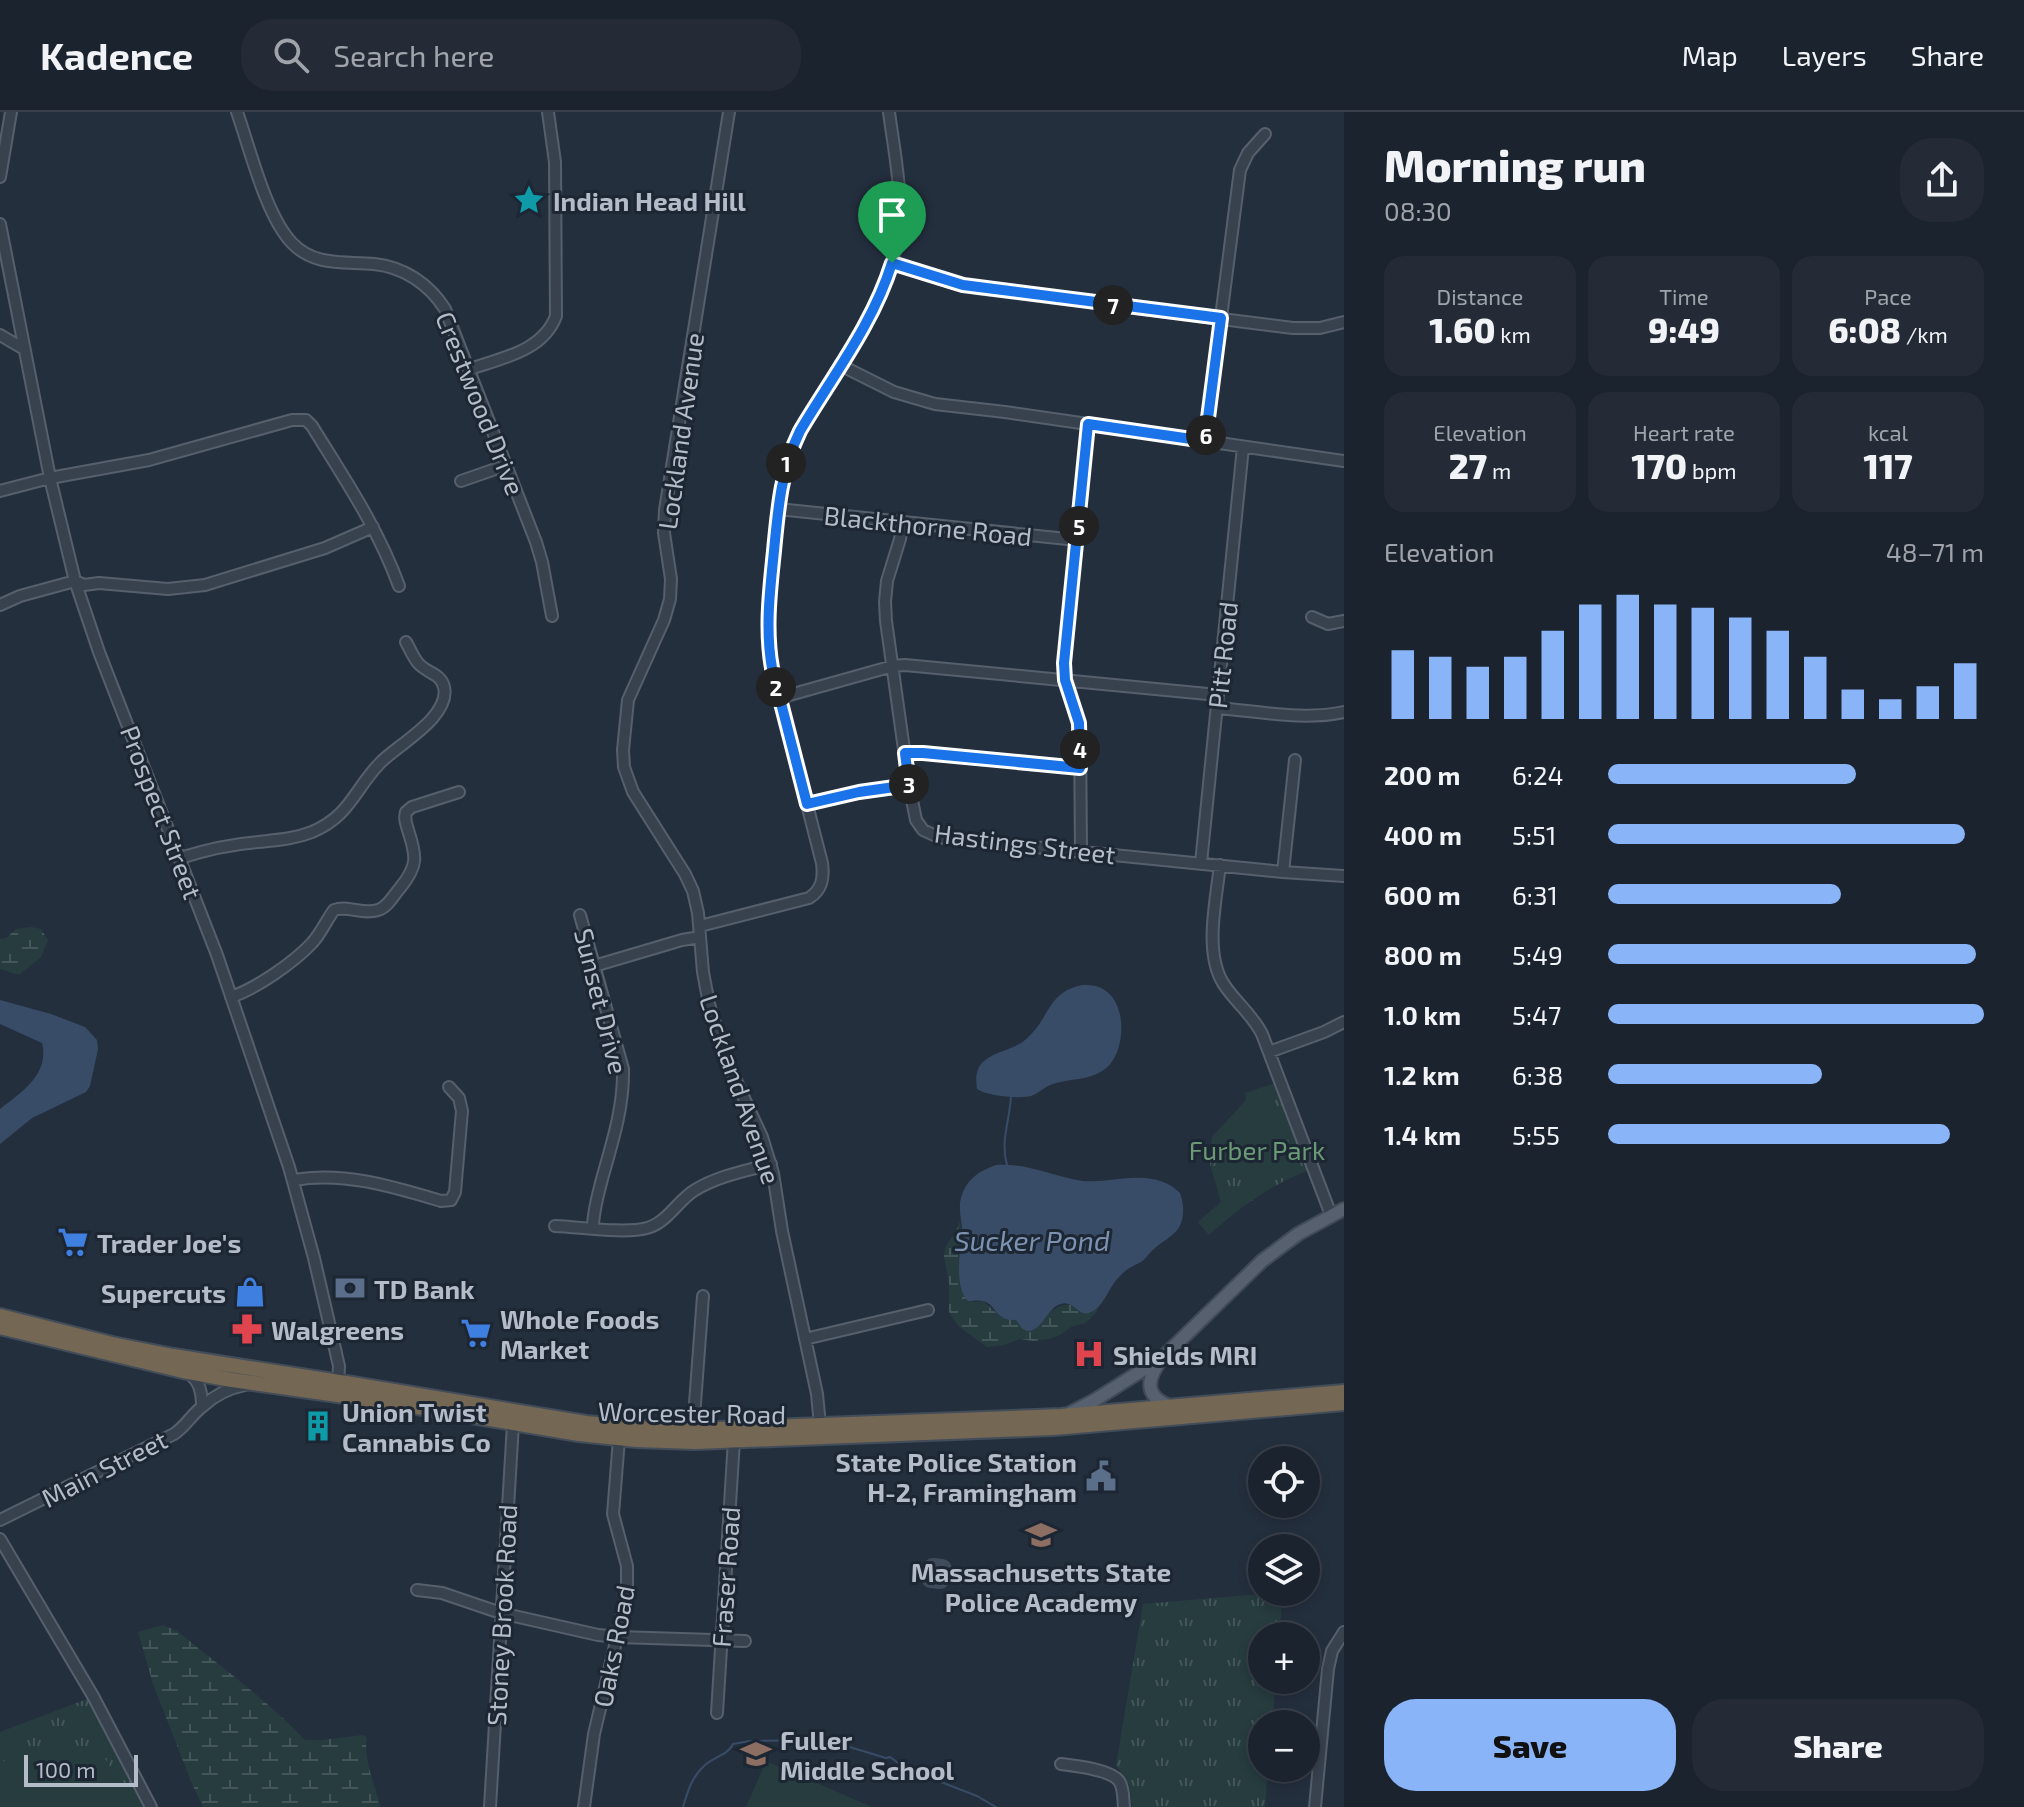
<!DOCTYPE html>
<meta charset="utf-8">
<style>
:root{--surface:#1b232e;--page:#242b36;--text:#f1f3f6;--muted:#a0a4aa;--line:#39404a;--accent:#8ab4f8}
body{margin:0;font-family:"Exo 2",sans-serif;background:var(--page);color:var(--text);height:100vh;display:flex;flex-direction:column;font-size:30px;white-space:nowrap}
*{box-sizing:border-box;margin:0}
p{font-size:26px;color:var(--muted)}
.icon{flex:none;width:44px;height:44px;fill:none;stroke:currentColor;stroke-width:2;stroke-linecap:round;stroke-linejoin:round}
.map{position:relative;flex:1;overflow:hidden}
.side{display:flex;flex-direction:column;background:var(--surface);width:680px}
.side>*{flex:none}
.fabs{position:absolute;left:1248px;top:1334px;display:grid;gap:16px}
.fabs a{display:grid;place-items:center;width:72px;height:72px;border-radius:50%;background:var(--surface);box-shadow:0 4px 12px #0003,0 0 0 2px var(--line);font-size:40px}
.scale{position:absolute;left:24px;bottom:20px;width:114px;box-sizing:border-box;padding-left:8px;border:4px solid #b4bcc9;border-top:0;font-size:22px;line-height:28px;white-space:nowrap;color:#b4bcc9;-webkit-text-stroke:6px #1d2633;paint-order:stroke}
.pin{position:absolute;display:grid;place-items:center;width:68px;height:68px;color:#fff;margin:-82px -34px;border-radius:50% 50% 50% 0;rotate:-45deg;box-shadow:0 0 8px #0007}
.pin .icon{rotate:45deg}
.km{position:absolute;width:40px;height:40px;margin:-20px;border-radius:50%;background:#222;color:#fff;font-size:22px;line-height:40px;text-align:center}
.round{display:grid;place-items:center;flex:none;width:84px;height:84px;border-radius:32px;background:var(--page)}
.head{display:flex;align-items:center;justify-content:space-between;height:136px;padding:0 40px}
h1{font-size:44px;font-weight:800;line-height:60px}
.metrics{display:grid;grid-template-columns:repeat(3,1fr);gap:12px;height:136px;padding:8px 40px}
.metrics div{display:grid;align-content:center;border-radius:20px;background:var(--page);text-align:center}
.metrics b{font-size:34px;font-weight:800}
.metrics small{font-size:22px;font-weight:400}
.metrics p{font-size:22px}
.chart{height:224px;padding:16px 40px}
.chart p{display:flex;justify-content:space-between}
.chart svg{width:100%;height:144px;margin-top:8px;stroke:var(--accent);stroke-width:6}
.primary-button{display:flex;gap:16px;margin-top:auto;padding:16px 40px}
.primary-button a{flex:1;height:92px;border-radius:32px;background:var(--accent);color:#111;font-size:32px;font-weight:800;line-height:92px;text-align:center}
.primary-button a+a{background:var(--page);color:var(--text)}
ul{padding:0 40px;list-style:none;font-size:26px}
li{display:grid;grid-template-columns:128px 96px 1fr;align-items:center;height:60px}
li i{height:20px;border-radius:10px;background:var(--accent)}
header{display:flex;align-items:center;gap:48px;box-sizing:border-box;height:112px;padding:0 40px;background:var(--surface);border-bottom:2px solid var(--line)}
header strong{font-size:38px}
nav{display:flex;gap:44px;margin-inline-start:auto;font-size:28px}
.search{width:560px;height:72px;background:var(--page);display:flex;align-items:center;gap:20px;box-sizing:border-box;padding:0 28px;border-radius:32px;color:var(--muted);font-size:30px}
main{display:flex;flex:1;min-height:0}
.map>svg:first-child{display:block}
</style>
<header>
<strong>Kadence</strong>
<div class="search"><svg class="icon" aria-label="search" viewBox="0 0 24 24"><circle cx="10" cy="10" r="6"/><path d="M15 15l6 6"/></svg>Search here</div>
<nav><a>Map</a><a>Layers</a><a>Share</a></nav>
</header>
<main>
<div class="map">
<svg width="1344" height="1695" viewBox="0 0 1344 1695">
<defs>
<pattern id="wetland-marsh" width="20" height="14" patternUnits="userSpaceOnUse" patternTransform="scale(2)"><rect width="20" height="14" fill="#263c3f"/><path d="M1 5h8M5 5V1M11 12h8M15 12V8" fill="none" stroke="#435659"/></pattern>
<pattern id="park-tufts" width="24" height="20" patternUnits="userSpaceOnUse" patternTransform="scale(2)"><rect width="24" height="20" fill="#263c3f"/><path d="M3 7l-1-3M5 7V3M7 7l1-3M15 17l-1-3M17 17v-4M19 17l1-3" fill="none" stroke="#435659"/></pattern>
</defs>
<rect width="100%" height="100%" fill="#242f3e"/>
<path fill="url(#wetland-marsh)" d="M31,815L41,817L48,828L41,845L19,863L0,857V827L6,826L16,817Z
M960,1109L962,1122L959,1133L973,1190L983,1189L1001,1205L1016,1207L1033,1218C1047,1207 1053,1190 1073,1193L1082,1201L1091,1200L1099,1194L1096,1201L1085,1211L1071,1215L1060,1223L1049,1227L1033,1229L1020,1227L1004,1233L987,1235L958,1214L949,1200V1171L944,1145L945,1136L956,1119Z
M163,1513L177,1519C220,1554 266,1587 305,1628H322L363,1623L367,1626C363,1647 375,1674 381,1695H203L192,1672L153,1572L138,1520Z"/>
<path fill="url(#park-tufts)" d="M1276,971L1309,1058C1270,1073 1239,1096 1209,1123L1198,1110L1221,1090L1210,1052L1212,1025L1246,988L1245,981Z
M1283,1480L1279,1524H1262V1568H1276L1272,1612H1262V1656H1268L1265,1695H1132L1129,1673L1116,1653L1143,1492Z
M87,1587L144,1695H0V1620Z"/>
<path fill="#263c3f" d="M1274,995L1294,1046L1236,1066C1225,1025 1227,1002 1274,995Z
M56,1631L100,1637L123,1680L114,1695H0V1651L11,1645Z
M766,1649L872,1695H746Z"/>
<path fill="#394c67" d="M1082,873C1088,873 1096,873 1101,876C1128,888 1127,940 1105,957C1089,969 1071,966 1053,972C1045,974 1039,981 1031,984C1020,987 987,984 977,977C976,968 975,960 981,952C992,939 1012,939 1025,928C1051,906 1046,881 1082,873Z
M0,888L51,902L85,915L97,928L98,937L90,974L86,980L32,1006L0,1032V997C21,981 50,962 42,931L0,912Z
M996,1053C1030,1051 1052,1065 1083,1069C1106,1071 1129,1063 1152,1067C1163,1069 1172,1073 1180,1081C1184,1092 1185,1107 1178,1117C1172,1125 1161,1130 1154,1137C1149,1141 1146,1147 1141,1150C1133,1154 1126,1157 1120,1164C1108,1175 1105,1195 1089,1201C1077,1205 1073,1184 1056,1194C1047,1200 1037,1226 1023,1217C1020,1215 1019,1211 1016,1208C993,1209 997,1191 982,1189C977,1188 973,1189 968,1189C954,1175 960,1141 962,1123C963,1108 956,1096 963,1080C969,1065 982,1058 996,1053Z"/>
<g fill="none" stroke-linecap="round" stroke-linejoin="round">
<path stroke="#394c67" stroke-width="2" d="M1007,1053C1000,1029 1010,1008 1011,984
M683,1695C687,1681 692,1665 703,1655C711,1645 728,1644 733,1632L750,1629L821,1628L843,1633L886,1646L890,1645L905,1656L977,1684L996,1695"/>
<path stroke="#3f4a5a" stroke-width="20" d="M933,1456L942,1457L940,1467L931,1466Z"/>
<g stroke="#565f6c" stroke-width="14">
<path id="minor" d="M237,0C250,37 266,104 292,131C315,155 345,149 374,152C404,155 429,172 445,197L536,430L542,450L552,504
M729,0L665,398L664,421L671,467L670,487L664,508L628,588L623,638L624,655L633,680L685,762L693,779L698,801L703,860L709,892L726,947L762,1025L773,1061L782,1119L817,1282L820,1313
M0,65L11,0
M0,112L50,366L75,469L99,540L217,843L289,1055L314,1146L339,1254L338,1273
M892,151L950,170L977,176L1293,216H1320L1344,210
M0,223L24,237
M840,253L894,280L935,292L1005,300L1344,349
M470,257C502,246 543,239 556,204L555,50L548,0
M1205,329L1240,58L1248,41L1265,22
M461,369L507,353
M0,379L50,366L149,348L292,308H306L312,314C344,366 378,416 399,474
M778,397L1077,428
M903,410L900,427L887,469L885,490L886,509L909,673L916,708L923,718L936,724L944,726L1283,760L1344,764
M0,493L20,484L75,469L84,473L99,471L168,477L205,473L325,436L373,415
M1312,505L1328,512L1344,509
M779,586L893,554L905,553L1218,583
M1217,596C1258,599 1303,609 1344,600
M905,641H923L1080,656
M807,692L859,680L909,673
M1081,739L1080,619L1065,568L1064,551L1088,312
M180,746C205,738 231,732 258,730C276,728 294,727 312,720C350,704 354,678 380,651C397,633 451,605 444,575C441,561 426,561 418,551C413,545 410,537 406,530
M1201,751L1243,335
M1220,753C1216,789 1204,840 1223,871C1235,890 1252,902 1262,922L1331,1103
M1283,760L1295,648
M580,803L623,957C624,995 612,1031 602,1067C598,1083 593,1099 593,1116
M700,814L809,786C822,778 824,766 822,751L772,556C765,517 770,479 774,441C778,397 780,355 801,317C834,259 880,205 895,139C906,93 895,46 889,0
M594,854L682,828L700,825
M231,885C257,876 293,851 312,831C321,821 326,809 334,798C348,793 363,803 378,798C388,795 393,784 400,776C418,754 417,745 408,718C406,711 404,707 406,700L412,695L459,680
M1269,940L1324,920L1344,910
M294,1068C343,1059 394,1075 441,1089L451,1088L455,1080L462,999L459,986L449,975
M555,1114C581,1115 624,1122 647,1116C667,1111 678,1088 695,1078C718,1064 745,1059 771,1052
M805,1227L928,1198
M188,1261C200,1269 202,1281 202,1295
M693,1318L703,1184
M0,1408L174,1322C186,1314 192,1302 203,1294C214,1284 230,1276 245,1273
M0,1427L93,1584L151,1695
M417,1478L442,1481L501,1501L598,1523L618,1525L745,1529
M717,1601L734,1328
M1061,1652C1075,1654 1110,1657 1119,1669C1124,1676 1123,1687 1124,1695
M490,1695L513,1312
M584,1695L594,1622L627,1483V1454L613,1402L619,1327
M1315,1695L1328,1557L1332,1539L1344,1520"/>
</g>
<g stroke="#414a57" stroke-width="16">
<path id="major" d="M1172,1295C1142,1284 1147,1266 1163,1245L1262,1149L1298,1122L1344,1097
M1070,1301L1095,1288L1157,1249"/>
</g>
<g stroke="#434c59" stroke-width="18">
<path id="highway" d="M0,1204L112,1232L173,1244L352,1272L586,1311L650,1317H719L1061,1304L1344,1280
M0,1215L183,1259L232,1268L387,1290L579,1322L637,1328L695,1330L1053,1316L1344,1291"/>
</g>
<use href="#minor" stroke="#38414e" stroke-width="10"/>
<use href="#major" stroke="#56606e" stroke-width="12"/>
<use href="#highway" stroke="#746855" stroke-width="14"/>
</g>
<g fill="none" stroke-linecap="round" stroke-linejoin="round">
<g stroke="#fff" stroke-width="16">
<path id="route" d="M892,151L963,173L1221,206L1205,329L1088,312L1064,551L1065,568L1079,611L1080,656L923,641H905L909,673L859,680L807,692L772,556C765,517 770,478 774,439C778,397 781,358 800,319C832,265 873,212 892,151Z"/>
</g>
<use href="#route" stroke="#1a73e8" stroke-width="10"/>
</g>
<defs>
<g id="sight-bare" transform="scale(2.4)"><path d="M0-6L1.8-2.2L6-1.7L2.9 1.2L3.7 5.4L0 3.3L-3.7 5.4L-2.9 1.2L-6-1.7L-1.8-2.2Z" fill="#0f9aa8" stroke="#1d2633" stroke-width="2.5" paint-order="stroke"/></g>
<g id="supermarket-bare" transform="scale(2.4)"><path d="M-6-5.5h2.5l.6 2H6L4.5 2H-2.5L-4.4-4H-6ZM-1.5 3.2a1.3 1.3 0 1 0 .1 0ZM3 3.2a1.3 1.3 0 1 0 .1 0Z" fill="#3f7fe0" stroke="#1d2633" stroke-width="2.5" paint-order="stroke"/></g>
<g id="bank-bare" transform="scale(2.4)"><path d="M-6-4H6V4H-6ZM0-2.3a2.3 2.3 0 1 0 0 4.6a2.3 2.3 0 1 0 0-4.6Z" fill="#5c6f8a" stroke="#1d2633" stroke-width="2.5" paint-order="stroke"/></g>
<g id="shop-bare" transform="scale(2.4)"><path d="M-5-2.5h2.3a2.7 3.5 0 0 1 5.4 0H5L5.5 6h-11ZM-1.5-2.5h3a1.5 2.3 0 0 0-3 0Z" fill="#3f7fe0" stroke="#1d2633" stroke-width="2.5" paint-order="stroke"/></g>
<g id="pharmacy-bare" transform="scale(2.4)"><path d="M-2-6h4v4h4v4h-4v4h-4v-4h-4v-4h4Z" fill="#e0444e" stroke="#1d2633" stroke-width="2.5" paint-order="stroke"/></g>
<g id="hospital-bare" transform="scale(2.4)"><path d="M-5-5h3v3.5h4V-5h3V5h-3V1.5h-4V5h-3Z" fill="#e0444e" stroke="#1d2633" stroke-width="2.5" paint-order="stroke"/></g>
<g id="building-bare" transform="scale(2.4)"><path d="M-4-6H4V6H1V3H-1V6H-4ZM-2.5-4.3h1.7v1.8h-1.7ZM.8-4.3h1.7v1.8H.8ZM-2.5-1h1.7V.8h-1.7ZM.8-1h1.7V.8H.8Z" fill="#0f9aa8" stroke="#1d2633" stroke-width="2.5" paint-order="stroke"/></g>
<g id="civic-bare" transform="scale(2.4)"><path d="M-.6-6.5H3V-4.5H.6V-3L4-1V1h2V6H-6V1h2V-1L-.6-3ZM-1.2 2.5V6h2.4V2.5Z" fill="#5c6f8a" stroke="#1d2633" stroke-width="2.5" paint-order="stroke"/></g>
<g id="school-bare" transform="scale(2.4)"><path d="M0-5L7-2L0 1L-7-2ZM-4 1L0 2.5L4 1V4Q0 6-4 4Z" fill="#8d6e63" stroke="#1d2633" stroke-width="2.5" paint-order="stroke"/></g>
</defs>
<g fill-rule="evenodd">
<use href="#sight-bare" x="529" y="88"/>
<use href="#supermarket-bare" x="73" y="1130"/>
<use href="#bank-bare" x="350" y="1176"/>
<use href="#shop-bare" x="250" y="1180"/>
<use href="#pharmacy-bare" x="247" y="1217"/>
<use href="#supermarket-bare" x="476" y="1221"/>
<use href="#hospital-bare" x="1089" y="1242"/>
<use href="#building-bare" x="318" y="1314"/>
<use href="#civic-bare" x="1101" y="1364"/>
<use href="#school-bare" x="1041" y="1423"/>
<use href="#school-bare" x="756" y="1642"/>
</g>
<g text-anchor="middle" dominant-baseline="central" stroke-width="6" stroke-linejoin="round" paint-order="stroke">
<g font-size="26" font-weight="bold" fill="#b4bcc9" stroke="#1d2633" text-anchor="start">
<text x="553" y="88">Indian Head Hill</text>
<text x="97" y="1130">Trader Joe's</text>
<text x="374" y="1176">TD Bank</text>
<text x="226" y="1180" text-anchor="end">Supercuts</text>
<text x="500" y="1206">Whole Foods<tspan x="500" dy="30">Market</tspan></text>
<text x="271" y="1217">Walgreens</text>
<text x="1113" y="1242">Shields MRI</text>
<text x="342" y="1299">Union Twist<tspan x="342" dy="30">Cannabis Co</tspan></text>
<text x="1077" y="1349" text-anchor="end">State Police Station<tspan x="1077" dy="30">H-2, Framingham</tspan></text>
<text x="1041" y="1459" text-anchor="middle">Massachusetts State<tspan x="1041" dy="30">Police Academy</tspan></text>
<text x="780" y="1627">Fuller<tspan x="780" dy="30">Middle School</tspan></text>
</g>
<g font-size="26" fill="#b4bcc9" stroke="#1d2633">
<text transform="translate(481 291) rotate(68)">Crestwood Drive</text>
<text transform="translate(680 319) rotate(-82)">Lockland Avenue</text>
<text transform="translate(928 413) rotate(6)">Blackthorne Road</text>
<text transform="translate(1222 543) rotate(-84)">Pitt Road</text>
<text transform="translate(162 700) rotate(69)">Prospect Street</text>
<text transform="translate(1025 731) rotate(7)">Hastings Street</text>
<text transform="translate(602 889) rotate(76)">Sunset Drive</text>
<text transform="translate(741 977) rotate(71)">Lockland Avenue</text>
<text transform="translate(692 1300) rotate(1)">Worcester Road</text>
<text transform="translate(104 1356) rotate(-27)">Main Street</text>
<text transform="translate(725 1465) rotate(-86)">Fraser Road</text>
<text transform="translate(501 1503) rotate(-87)">Stoney Brook Road</text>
<text transform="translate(613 1534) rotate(-79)">Oaks Road</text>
</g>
<g font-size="26" fill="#6b9a76" stroke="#1d2633">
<text x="1257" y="1037">Furber Park</text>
</g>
<g font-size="28" font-style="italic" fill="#7c92b1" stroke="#1d2633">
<text x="1032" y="1128">Sucker Pond</text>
</g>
</g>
</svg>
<div class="fabs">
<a><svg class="icon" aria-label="locate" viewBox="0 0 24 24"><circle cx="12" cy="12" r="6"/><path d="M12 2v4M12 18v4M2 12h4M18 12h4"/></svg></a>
<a><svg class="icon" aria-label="layers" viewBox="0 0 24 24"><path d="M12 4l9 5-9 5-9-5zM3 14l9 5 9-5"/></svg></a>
<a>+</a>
<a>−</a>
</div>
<div class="scale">100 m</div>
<div class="pin" style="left:892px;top:151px;background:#1e9e55"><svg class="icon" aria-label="arrive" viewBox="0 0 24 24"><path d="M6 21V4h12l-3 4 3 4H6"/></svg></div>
<b class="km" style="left:786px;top:351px">1</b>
<b class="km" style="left:776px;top:575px">2</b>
<b class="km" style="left:909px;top:672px">3</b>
<b class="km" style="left:1080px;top:637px">4</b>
<b class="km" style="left:1079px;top:414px">5</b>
<b class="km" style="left:1206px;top:323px">6</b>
<b class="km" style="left:1113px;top:193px">7</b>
</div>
<section class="side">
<div class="head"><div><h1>Morning run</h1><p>08:30</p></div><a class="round"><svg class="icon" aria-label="share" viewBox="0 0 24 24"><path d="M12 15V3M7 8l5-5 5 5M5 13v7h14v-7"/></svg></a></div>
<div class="metrics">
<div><p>Distance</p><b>1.60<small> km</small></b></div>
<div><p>Time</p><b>9:49</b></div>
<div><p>Pace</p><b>6:08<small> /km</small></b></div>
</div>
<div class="metrics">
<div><p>Elevation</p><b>27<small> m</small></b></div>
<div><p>Heart rate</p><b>170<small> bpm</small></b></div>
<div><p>kcal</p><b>117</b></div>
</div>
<div class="chart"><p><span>Elevation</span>48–71 m</p>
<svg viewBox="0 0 160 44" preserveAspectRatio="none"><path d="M5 44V23M15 44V25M25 44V28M35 44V25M45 44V17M55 44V9M65 44V6M75 44V9M85 44V10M95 44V13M105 44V17M115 44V25M125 44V35M135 44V38M145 44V34M155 44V27"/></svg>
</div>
<ul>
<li><b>200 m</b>6:24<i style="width:66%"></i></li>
<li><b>400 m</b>5:51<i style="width:95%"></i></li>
<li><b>600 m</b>6:31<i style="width:62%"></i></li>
<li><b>800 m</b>5:49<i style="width:98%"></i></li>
<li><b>1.0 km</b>5:47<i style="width:100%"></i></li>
<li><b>1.2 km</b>6:38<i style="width:57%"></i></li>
<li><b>1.4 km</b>5:55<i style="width:91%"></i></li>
</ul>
<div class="primary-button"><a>Save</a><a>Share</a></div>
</section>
</main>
